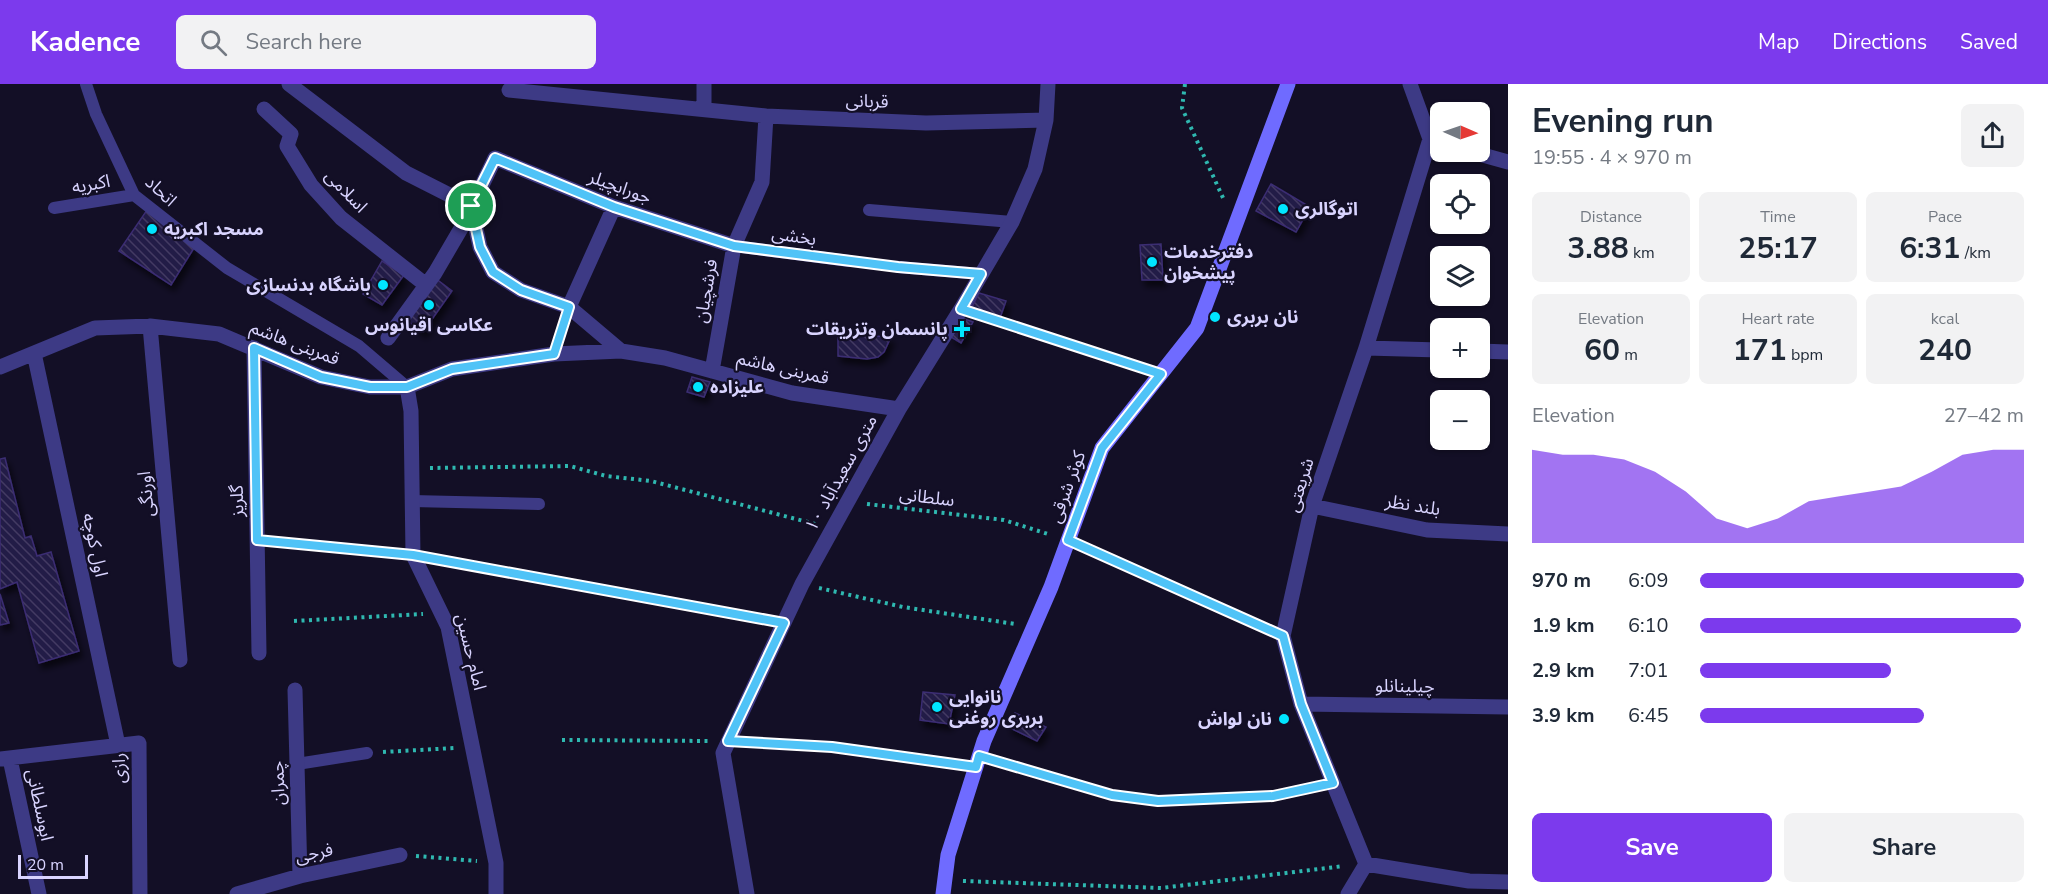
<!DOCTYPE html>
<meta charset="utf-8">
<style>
:root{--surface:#fff;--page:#f2f2f3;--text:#1f2937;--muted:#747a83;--accent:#7c3aed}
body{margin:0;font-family:"Nunito Sans","Noto Sans Arabic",sans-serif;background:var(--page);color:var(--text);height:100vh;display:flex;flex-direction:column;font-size:22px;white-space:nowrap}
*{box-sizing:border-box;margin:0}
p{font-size:20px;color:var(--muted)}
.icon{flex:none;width:33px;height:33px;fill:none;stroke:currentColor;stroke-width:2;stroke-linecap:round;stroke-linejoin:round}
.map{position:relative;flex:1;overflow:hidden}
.panel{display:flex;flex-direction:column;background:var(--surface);width:540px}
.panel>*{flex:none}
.needle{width:39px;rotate:92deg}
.controls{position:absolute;left:1430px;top:18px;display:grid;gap:12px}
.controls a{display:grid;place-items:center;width:60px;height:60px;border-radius:9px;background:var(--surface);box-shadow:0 2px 4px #0004;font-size:30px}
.scale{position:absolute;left:18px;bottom:15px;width:70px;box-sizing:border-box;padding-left:6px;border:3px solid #d9d4ff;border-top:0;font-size:16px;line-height:21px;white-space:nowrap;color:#d9d4ff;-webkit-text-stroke:4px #130f26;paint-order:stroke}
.pin{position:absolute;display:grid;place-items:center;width:51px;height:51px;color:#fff;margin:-26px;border:3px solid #fff;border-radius:50%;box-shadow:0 2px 6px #0007}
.round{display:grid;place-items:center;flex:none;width:63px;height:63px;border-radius:9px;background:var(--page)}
.headline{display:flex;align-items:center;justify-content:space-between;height:102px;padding:0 24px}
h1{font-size:33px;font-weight:700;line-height:45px}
.metrics{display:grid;grid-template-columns:repeat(3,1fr);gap:9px;height:102px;padding:6px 24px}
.metrics div{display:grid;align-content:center;border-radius:9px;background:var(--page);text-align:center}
.metrics b{font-size:30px;font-weight:700}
.metrics small{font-size:16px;font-weight:400}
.metrics p{font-size:16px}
.chart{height:168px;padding:12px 24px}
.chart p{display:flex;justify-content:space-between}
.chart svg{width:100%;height:108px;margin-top:6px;fill:var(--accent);opacity:.7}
.button{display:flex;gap:12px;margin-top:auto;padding:12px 24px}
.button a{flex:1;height:69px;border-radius:9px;background:var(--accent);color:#fff;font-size:24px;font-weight:700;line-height:69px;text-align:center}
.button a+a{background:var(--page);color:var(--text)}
ul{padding:0 24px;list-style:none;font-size:20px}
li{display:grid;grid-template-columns:96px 72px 1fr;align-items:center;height:45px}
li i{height:15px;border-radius:8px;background:var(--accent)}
header{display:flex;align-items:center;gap:36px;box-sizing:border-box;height:84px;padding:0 30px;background:var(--accent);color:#fff}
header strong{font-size:28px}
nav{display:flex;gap:33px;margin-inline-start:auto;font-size:21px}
.search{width:420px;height:54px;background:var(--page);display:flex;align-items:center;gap:15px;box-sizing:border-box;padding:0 21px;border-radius:9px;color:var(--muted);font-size:22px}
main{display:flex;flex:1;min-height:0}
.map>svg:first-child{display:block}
</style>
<header>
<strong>Kadence</strong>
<div class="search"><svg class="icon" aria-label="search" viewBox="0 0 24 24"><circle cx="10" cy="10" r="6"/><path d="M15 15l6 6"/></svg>Search here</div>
<nav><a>Map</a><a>Directions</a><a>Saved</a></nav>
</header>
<main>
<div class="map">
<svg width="1508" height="810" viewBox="0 0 1508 810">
<defs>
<pattern id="building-back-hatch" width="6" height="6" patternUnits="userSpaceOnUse" patternTransform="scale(1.5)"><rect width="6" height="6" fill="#241b47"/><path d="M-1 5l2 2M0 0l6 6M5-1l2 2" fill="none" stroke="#433b63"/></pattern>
<filter id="shadow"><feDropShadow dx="3.5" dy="6" stdDeviation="3" flood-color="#0009"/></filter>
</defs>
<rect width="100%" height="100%" fill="#130f26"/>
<path fill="url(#building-back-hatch)" stroke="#3b2d73" stroke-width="1.5" filter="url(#shadow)" d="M1271,100L1310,123L1296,148L1256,127Z
M147,126L194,164L171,201L119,167Z
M1161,160L1163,196H1142L1140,161Z
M382,177L404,191L382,221L363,210Z
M435,194L452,207L423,248L406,236Z
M979,209L1006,217L1000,234L971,225Z
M962,234L973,238L961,259L951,253Z
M838,250L891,253L884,268L878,273L867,275L838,272Z
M692,293L710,298L704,313L687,308Z
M5,374L25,454L31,452L37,472L51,468L79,567L39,579L17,498L0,505V375Z
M0,510L9,539L0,541Z
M923,608L955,611L949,640L920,636Z
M1015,629L1046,643L1037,657L1008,643Z"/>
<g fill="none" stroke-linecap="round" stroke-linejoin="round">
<path stroke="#2fb8b0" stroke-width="4" stroke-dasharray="3 4.5" stroke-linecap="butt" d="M1185,0L1182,24L1224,116
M863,179L883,181
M979,231L1143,284
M430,384L570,382L606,392L651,397L815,440
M867,420L1004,436L1051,451
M276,458L397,469
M1084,463L1266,545
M434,474L766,535
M819,504L903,523L1015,540
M294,537L423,530
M562,656L710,657
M747,658L832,663L957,680
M383,668L454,664
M997,677L1112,711L1158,717L1273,712L1316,703
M416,772L477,777
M963,797L1161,804L1344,782"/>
<path stroke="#3d3a85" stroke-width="12" d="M86,0L96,30L134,111L227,184L359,262L407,303
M54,124L134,111
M869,126L1012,138
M734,162L849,177
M898,183L981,190
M412,417L539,420
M297,680L367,669"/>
<path stroke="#3d3a85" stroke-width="15" d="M289,0L406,89L471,122L480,163L493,188L521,206L569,223L621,267
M704,0V25
M509,6L766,32L926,39L1046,36
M264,25L291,50L287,62L311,101L341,134L426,201
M1472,68L1508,78
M569,223L614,123
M150,242L180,576
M388,254L435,189L463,141L495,74L614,123L734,162
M254,264L259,569
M1366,264L1440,266
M1479,267L1508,268
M34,269L118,661
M0,283L95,244L150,242L219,250L321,293L370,303H407L452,285L554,270L621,267L665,274L792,309L899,325
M712,287L734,162L762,98L766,32
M407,303L411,327L413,471L448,543L496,779V810
M1312,422L1427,446L1508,450
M295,606L300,792
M1301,620L1508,623
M0,675L139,659L140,810
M10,675L39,810
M1366,780L1469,797L1508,798
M237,810L300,792L400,771
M747,810L723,669L802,500L899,325L961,225L1012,138L1035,85L1046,36L1048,0
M1348,810L1366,780L1301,620L1283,552L1312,422L1366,264L1430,55L1410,0"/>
<path stroke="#6f6bff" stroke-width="15" d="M943,810L948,771L984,657L1051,503L1102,364L1197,244L1288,0"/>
</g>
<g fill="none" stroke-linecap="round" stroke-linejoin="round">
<g stroke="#fff" stroke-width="12">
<path id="route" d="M495,74L614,123L734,162L898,183L981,190L961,225L1161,290L1102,364L1068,456L1283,552L1301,620L1333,699L1273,712L1158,717L1112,711L979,672L976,683L832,663L728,657L784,539L413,471L257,456L254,264L321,293L370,303H407L452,285L554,270L569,223L521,206L493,188L480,163L471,122Z"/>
</g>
<use href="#route" stroke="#4fc3f7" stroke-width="8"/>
</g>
<g fill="#00e5ff" stroke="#130f26" stroke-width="2">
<circle cx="1283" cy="125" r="6"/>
<circle cx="152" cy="145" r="6"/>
<circle cx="1152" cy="178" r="6"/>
<circle cx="383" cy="201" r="6"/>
<circle cx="429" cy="221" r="6"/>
<circle cx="1215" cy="233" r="6"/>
<path d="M959 236h6v6h6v6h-6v6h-6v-6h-6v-6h6z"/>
<circle cx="698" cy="303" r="6"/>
<circle cx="937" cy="623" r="6"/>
<circle cx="1284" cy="635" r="6"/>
</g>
<g text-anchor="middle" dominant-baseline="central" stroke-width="4.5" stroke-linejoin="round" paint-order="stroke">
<g font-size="18" fill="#d9d4ff" stroke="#130f26">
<text transform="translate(867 17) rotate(2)">قربانی</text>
<text transform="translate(91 100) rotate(-10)">اکبریه</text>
<text transform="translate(620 103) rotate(20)">جورابچیلر</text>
<text transform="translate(161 107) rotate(43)">اتحاد</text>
<text transform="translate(346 107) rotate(46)">اسلامی</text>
<text transform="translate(794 152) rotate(8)">بخشی</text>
<text transform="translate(706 207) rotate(-80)">فرشچیان</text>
<text transform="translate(295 259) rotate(21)">قمربنی هاشم</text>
<text transform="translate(783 284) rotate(13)">قمربنی هاشم</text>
<text transform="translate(841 389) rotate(-61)">۱۰ متری سعیدآباد</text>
<text transform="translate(1300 401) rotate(-73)">شریعتی</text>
<text transform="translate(1067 403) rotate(-70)">کوثر شرقی</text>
<text transform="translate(146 410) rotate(-95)">اورنگی</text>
<text transform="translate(927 413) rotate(7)">سلطانی</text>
<text transform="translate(237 417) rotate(-91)">گلریز</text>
<text transform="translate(1413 421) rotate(9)">بلند نظر</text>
<text transform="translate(95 461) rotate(78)">اول کوچه</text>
<text transform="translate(471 568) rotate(76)">امام حسین</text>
<text transform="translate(1405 602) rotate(1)">چیلینانلو</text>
<text transform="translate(119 684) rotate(-91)">رازی</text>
<text transform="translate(278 699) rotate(-92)">چمران</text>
<text transform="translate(40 721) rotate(78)">ابوسلطانی</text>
<text transform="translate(314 769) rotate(-12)">فرجی</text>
</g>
<g font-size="18" font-weight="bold" fill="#d9d4ff" stroke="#130f26" text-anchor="start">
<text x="1295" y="125">اتوگالری</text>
<text x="164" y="145">مسجد اکبریه</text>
<text x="1164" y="168">دفترخدمات<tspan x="1164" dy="21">پیشخوان</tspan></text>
<text x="371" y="201" text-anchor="end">باشگاه بدنسازی</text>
<text x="1227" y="233">نان بربری</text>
<text x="429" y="241" text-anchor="middle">عکاسی اقیانوس</text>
<text x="948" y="245" text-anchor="end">پانسمان وتزریقات</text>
<text x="710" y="303">علیزاده</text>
<text x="949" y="613">نانوایی<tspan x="949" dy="21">بربری روغنی</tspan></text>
<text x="1272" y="635" text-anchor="end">نان لواش</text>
</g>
</g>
</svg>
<div class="controls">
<a><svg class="needle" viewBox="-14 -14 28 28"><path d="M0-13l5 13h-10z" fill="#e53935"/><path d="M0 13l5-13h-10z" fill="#747a83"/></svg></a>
<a><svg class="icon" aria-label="locate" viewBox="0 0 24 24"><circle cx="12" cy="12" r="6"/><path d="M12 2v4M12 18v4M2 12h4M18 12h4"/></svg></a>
<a><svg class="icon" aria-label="layers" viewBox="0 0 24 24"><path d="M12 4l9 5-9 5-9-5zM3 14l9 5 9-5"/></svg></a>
<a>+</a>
<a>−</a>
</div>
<div class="scale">20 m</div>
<div class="pin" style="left:471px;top:122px;background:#1e9e55"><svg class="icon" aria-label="arrive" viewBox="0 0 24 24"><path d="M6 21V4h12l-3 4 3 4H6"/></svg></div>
</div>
<section class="panel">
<div class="headline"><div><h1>Evening run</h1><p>19:55 · 4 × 970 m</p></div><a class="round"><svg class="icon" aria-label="share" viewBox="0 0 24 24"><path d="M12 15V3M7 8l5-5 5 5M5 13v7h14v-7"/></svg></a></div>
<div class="metrics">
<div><p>Distance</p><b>3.88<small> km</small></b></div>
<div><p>Time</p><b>25:17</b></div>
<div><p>Pace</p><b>6:31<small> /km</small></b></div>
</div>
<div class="metrics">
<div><p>Elevation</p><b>60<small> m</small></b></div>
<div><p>Heart rate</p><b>171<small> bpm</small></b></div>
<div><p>kcal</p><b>240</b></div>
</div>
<div class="chart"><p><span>Elevation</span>27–42 m</p>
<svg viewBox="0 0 160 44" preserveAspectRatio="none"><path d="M0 44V6L10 8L20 8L30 10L40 15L50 23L60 34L70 38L80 34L90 27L100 25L110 23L120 21L130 15L140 8L150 6L160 6V44z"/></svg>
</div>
<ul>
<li><b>970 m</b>6:09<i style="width:100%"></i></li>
<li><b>1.9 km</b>6:10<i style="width:99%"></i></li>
<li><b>2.9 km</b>7:01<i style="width:59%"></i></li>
<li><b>3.9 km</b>6:45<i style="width:69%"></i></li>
</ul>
<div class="button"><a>Save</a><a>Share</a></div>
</section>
</main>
